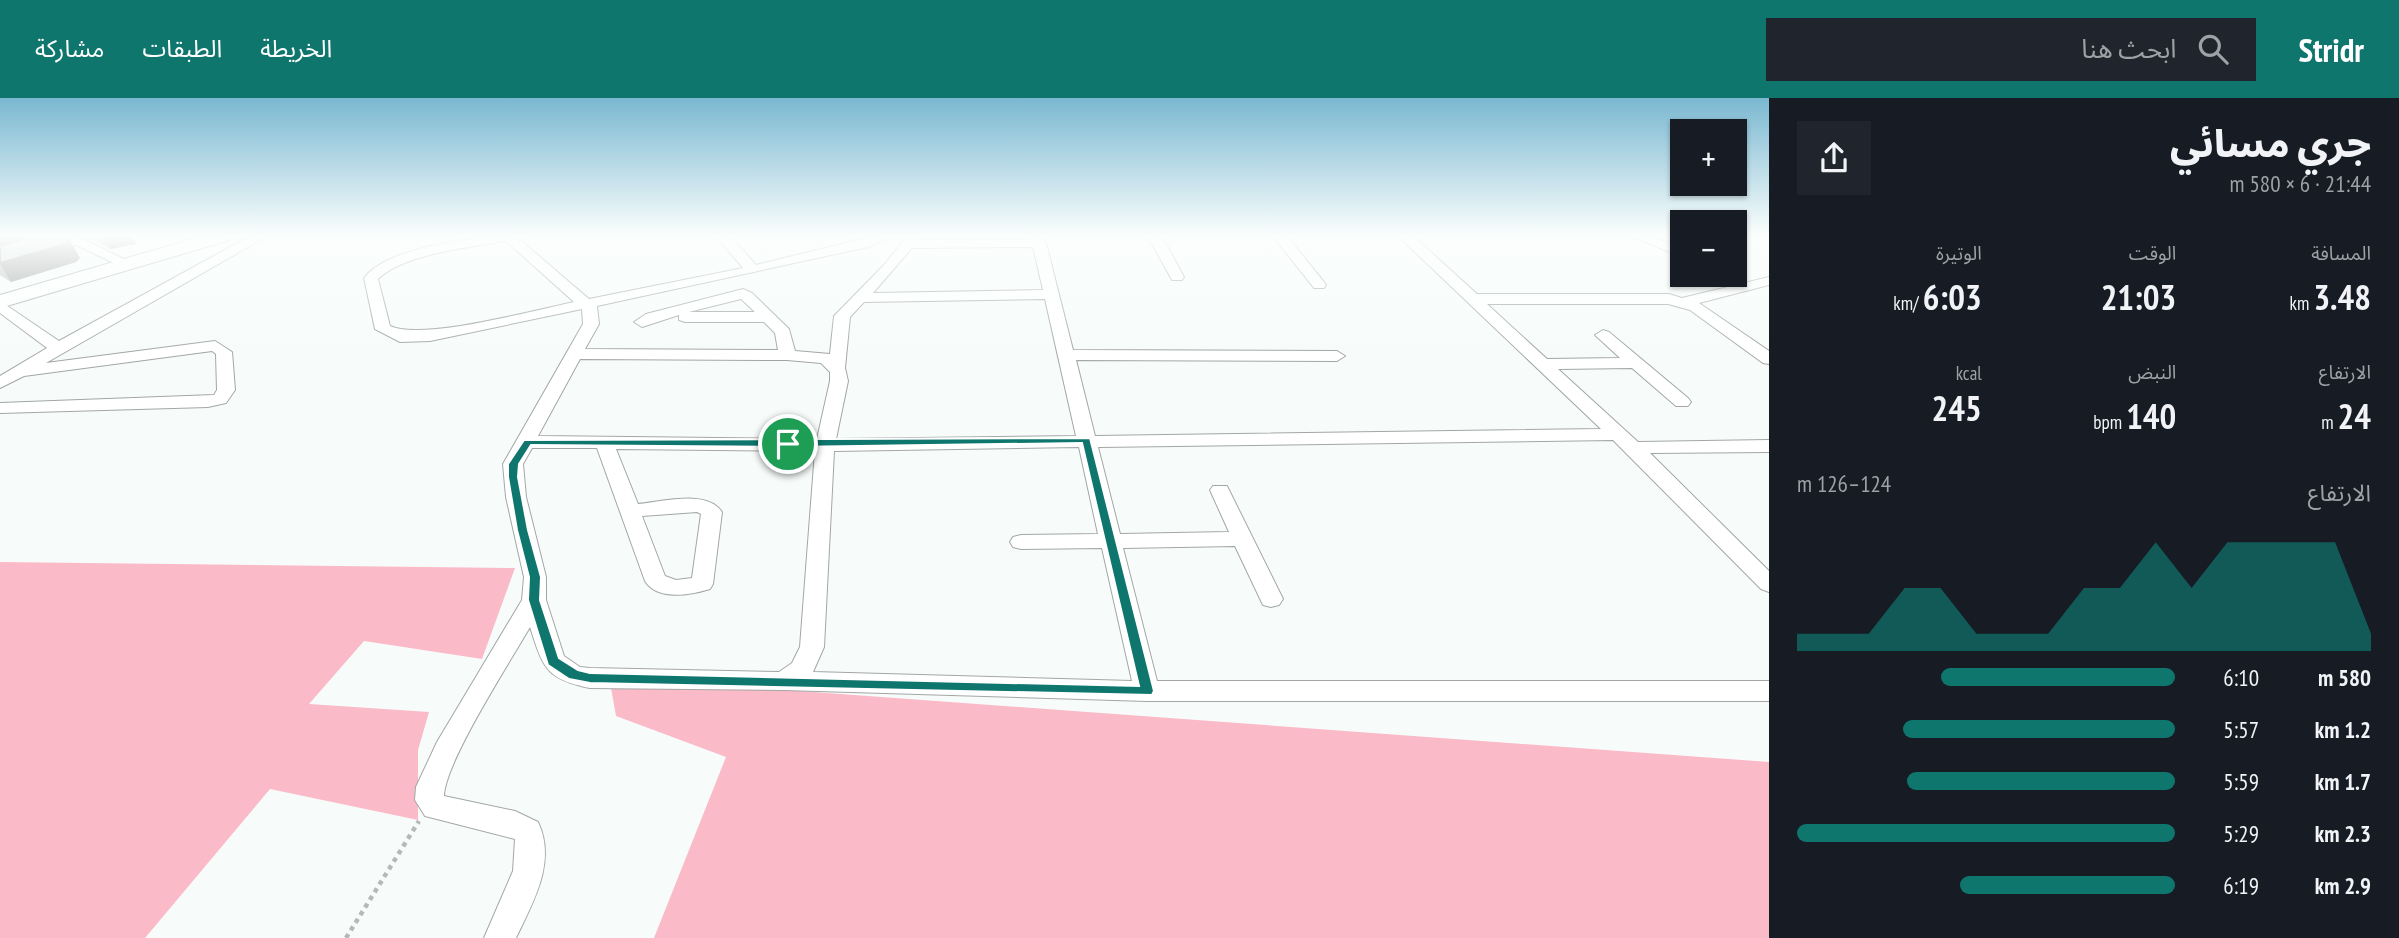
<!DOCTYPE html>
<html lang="ar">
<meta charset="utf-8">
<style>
:root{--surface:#171b24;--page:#20242c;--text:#f1f3f6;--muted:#9ea1a6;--accent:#0f766e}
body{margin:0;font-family:"PT Sans Narrow","Noto Sans Arabic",sans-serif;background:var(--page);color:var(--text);direction:rtl;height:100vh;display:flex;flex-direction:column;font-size:26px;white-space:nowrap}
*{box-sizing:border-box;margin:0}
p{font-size:23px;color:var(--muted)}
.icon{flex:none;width:38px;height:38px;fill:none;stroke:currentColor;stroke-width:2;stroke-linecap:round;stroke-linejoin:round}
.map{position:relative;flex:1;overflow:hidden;direction:ltr}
.side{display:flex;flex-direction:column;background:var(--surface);width:630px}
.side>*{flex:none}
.tools{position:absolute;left:1670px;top:21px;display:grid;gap:14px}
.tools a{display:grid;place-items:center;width:77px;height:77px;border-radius:0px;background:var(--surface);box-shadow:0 2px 5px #0004;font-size:35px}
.pin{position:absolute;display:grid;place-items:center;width:60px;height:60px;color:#fff;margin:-30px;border:4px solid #fff;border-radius:50%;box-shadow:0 2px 7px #0007}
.round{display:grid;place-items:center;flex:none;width:74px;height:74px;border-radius:0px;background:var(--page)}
.head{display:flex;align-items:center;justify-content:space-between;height:119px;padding:0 28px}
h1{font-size:38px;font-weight:800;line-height:52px}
.figures{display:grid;grid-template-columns:repeat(3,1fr);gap:10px;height:119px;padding:7px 28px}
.figures div{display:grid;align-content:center}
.figures b{font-size:35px;font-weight:800}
.figures small{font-size:19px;font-weight:400}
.figures p{font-size:19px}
.chart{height:196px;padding:14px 28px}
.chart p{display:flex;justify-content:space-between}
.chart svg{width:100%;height:126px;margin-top:7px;fill:var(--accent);opacity:.7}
ul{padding:0 28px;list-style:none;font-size:23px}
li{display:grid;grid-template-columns:112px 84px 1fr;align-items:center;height:52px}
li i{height:18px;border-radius:9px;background:var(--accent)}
header{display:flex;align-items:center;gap:42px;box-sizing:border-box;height:98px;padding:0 35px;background:var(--accent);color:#fff}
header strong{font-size:33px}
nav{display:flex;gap:38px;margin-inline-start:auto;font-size:24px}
.search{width:490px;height:63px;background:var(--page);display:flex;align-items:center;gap:18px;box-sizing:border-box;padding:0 24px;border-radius:0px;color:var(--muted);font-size:26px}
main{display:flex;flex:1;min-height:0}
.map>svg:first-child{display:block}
</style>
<header>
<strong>Stridr</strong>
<div class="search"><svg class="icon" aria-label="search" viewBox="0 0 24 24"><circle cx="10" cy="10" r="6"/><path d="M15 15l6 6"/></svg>ابحث هنا</div>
<nav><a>الخريطة</a><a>الطبقات</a><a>مشاركة</a></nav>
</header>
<main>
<section class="side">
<div class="head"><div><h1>جري مسائي</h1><p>21:44 · 6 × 580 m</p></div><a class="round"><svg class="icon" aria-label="share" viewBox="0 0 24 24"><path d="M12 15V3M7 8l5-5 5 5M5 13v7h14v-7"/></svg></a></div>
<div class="figures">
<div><p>المسافة</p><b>3.48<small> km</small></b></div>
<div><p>الوقت</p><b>21:03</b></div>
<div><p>الوتيرة</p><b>6:03<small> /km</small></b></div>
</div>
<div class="figures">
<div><p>الارتفاع</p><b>24<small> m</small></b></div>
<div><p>النبض</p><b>140<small> bpm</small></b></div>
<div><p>kcal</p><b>245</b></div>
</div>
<div class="chart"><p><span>الارتفاع</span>124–126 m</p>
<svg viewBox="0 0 160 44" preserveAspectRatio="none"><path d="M0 44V38L10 38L20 38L30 22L40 22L50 38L60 38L70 38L80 22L90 22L100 6L110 22L120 6L130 6L140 6L150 6L160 38V44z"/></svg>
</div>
<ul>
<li><b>580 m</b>6:10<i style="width:62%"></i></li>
<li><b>1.2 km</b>5:57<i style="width:72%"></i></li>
<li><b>1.7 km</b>5:59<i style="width:71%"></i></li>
<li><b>2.3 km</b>5:29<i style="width:100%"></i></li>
<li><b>2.9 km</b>6:19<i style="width:57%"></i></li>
</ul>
</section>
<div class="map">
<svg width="1769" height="840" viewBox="0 0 1769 840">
<rect width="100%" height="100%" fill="#f7fcfb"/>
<path fill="#fabac8" d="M0,464L515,470L482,561L364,543L309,606L429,614L418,652V722L270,691L145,840H0Z
M609,579L1769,664V840H654L726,659L616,618Z"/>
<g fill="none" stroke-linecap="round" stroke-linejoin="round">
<g stroke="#a2a7a5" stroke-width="2">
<path id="minor" d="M252,137H269L46,265L215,243L232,254L235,292L226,305L208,309L0,315V305L214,297L217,292L216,256L212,253L24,278L0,290V278L47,250L0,215V203L59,243Z
M496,137H526L519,141L589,201L743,170L715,137H729L756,167L878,137H897L868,149L597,208L599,226L585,251L778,252L775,235L764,224H685L679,222V217L642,229L634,224L646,216L743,191L752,195L789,231L795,253L830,256L834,218L884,167L908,137H922L918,142L1031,141L1030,137H1044L1073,252L1337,253L1345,258L1337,263L1076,262L1095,338L1601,331L1397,137H1412L1477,196H1669L1682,200L1769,179V187L1699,205L1769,253V266L1763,265L1690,212L1668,206H1487L1547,261L1620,260L1595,237L1603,232L1609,234L1688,300L1691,304L1688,308H1676L1632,270L1558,271L1638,344L1769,342V354L1650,355L1769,473V494L1761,491L1613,342L1098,349L1120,436L1229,434L1210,392L1213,388H1227L1283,501L1279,507L1271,509L1263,507L1235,448L1123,450L1157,583H1769V603H1147L784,592L590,590C545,581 543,569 530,529C510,564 445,664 444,698L515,713L538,724C557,764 533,804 516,840H484L513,773L515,741L425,718L415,702L416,689L437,644L522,502L524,479L506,399L503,366L583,226L582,211L430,243L400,244L375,231L364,180C387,150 460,143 496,137ZM506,143L574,204C535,212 422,243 390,228L378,181C403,156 471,149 506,143ZM1033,149L1043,192L873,195L912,150ZM741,201L755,214H689ZM1045,201L1076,338L836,341L848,283L845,270L850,219L864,204ZM580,261L787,262L821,265L830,274V283L817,341L538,338ZM1079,349L1098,436L1021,437L1013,439L1010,444L1013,449L1021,451L1102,450L1132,583L813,574L824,549L834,353ZM532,350H597L645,483C657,503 691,497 710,491L713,486L722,414C707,391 662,404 638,406L616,351L815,353L800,549L792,565L779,574L590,570L580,569L564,558L546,502V479L526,399L523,366ZM697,414L701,416L692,480L676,482L665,478L642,418Z
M1147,137H1161L1184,179L1182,182H1172Z
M1272,137H1286L1324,184L1326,187L1324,190H1314Z
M1628,137H1647L1682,150V159Z
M77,138L132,165L130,168H120L76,147L0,170V161Z"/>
</g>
<g stroke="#a2a7a5" stroke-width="2">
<path id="secondary" d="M206,137H236L233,141L0,210V197Z"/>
</g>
<path stroke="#b6b9b9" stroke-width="4.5" stroke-dasharray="4.5 4.5" stroke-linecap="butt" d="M346,840L419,723"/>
<use href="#minor" fill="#fff" fill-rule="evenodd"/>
<use href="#secondary" fill="#fff" fill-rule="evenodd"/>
</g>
<path fill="#bbbfbe" d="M0,137L80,160L76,164L11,184L0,177Z
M85,137H132L136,146L110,151Z"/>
<path fill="#989b9b" d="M0,137H56L0,162Z
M103,137H132L136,146L110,151Z
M70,142L80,160L76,164L11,184L0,166Z"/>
<path fill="#d9dedd" stroke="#989b9b" stroke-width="2" d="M37,137H60L70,142L66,146L0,165V148Z"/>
<linearGradient id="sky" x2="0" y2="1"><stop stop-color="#7ab8d1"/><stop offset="0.54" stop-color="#fbfefd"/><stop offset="1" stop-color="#fbfefd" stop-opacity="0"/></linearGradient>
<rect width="1769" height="255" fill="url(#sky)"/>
<path fill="#0f766e" stroke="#fff" stroke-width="2" fill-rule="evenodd" d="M1090,340L1154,593L1152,597L590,585L569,581L548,567L528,502L529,479L517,432L508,379V366L524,342ZM1082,345L1139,588L590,575L578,572L559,560L540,502L541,479L528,432L518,379L519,366L531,347L788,349Z"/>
</svg>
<div class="tools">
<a>+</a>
<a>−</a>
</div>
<div class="pin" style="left:788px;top:346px;background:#1e9e55"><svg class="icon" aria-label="arrive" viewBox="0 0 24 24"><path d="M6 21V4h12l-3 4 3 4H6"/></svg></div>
</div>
</main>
